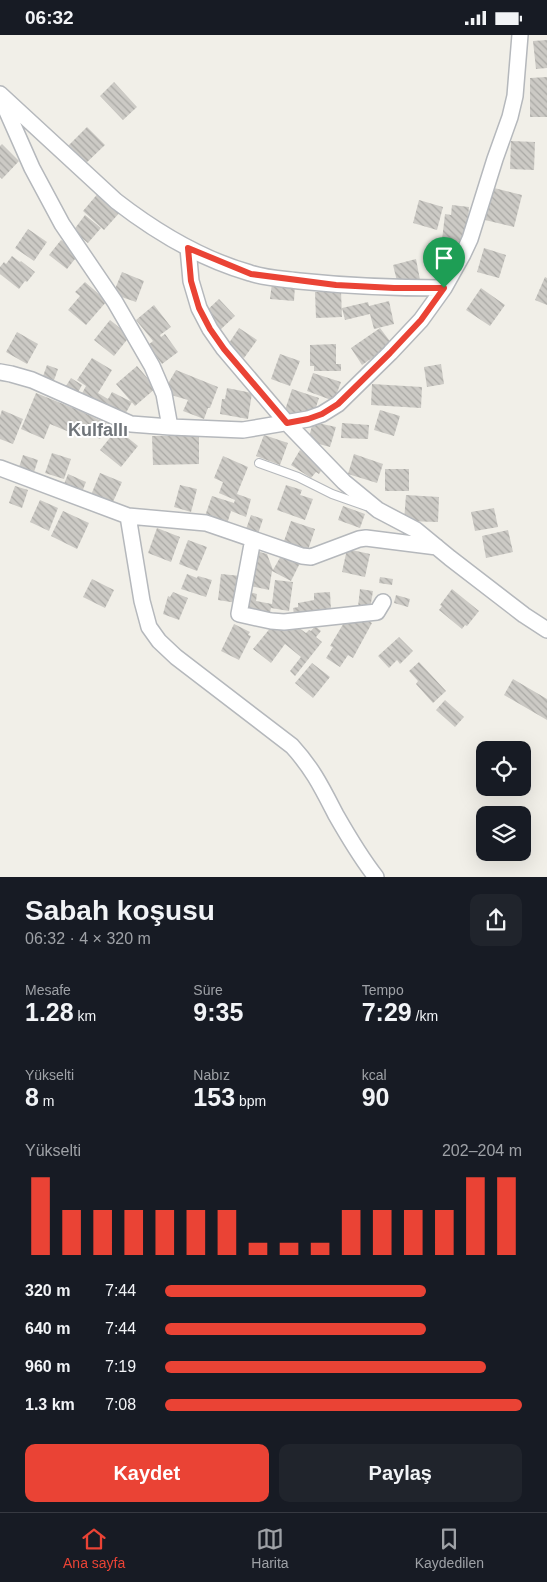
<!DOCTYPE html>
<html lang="tr">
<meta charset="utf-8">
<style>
:root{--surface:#171b24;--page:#20242c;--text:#f1f3f6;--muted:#9ea1a6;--line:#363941;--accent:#ea4335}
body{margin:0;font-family:Helvetica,sans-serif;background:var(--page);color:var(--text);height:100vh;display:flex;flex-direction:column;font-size:19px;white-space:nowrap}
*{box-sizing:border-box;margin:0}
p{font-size:16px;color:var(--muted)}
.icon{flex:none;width:28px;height:28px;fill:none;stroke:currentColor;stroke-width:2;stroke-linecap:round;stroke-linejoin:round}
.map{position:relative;height:842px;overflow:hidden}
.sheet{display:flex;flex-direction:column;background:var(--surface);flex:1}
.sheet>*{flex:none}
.fabs{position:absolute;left:476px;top:706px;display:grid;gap:10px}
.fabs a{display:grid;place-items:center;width:55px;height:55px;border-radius:10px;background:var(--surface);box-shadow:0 5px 20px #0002;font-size:25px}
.pin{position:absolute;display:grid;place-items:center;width:42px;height:42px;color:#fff;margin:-51px -21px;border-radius:50% 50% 50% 0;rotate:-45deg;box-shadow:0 0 5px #0007}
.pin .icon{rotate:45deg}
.round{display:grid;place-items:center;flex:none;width:52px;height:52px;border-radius:10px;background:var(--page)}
.overview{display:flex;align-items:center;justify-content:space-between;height:85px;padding:0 25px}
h1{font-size:28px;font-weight:700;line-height:38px}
.stats{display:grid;grid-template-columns:repeat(3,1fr);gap:8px;height:85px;padding:5px 25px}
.stats div{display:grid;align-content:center}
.stats b{font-size:25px;font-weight:700}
.stats small{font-size:14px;font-weight:400}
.stats p{font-size:14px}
.chart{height:140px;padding:10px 25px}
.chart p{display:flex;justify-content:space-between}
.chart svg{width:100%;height:90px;margin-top:5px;stroke:var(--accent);stroke-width:6}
.action{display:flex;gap:10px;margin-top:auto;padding:10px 25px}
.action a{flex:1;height:58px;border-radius:10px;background:var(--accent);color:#fff;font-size:20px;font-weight:700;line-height:58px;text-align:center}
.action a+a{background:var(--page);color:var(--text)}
ul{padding:0 25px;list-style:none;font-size:16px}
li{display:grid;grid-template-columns:80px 60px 1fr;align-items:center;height:38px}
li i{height:12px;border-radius:6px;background:var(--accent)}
.status{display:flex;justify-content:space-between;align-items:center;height:35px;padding:0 25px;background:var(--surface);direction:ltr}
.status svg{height:14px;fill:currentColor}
.dock{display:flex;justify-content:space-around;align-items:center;height:70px;border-top:1px solid var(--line);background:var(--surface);font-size:14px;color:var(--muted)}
.dock a{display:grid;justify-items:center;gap:2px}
.dock .selected{color:var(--accent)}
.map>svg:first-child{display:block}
</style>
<div class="status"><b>06:32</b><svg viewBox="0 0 49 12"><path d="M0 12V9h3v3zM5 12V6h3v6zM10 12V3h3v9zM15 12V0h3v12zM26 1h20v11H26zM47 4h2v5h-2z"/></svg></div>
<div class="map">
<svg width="547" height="842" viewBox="0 0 547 842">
<defs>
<pattern id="building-back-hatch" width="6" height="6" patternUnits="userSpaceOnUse" patternTransform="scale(1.25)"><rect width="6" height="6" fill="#cccac5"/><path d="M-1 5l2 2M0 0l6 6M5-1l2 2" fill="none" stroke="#a9a8a4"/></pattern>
</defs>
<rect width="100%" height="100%" fill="#f1efe8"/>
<path fill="url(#building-back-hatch)" d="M547,5V33L536,34L533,6Z
M547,42V82H530V43Z
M114,47L137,72L123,85L100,61Z
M87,92L105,110L84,130L67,112Z
M511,106L535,107L534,135L510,134Z
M2,109L19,126L2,144L0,142V111Z
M494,153L522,160L514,192L485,185Z
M100,156L122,175L104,195L83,176Z
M419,165L443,172L437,195L413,188Z
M452,170L469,172L466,208L442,205L445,179L451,180Z
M85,180L101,193L88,208L73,196Z
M28,194L47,207L34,226L15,213Z
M61,205L79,219L67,234L49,220Z
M444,207L457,212L449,235L436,232V215L440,216Z
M484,213L506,220L499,243L477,237Z
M12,221L20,227L21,226L35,237L27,247L25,246L19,254L0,239V232L4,227L6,229Z
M416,224L420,245L398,250L393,230Z
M122,237L144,246L136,267L113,259Z
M545,242L547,243V270L535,265Z
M85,247L107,266L86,290L68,275L80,261L75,257Z
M272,248L295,250L294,266L270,264Z
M481,253L505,270L490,291L466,275Z
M341,256L342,282L316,283L315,257Z
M219,264L235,281L220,295L204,278Z
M389,266L394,289L374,294L370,279L345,285L342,273L368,267L369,271Z
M154,270L171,292L160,300L161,302L165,299L178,317L162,329L148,310L153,306L136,285Z
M110,285L130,301L114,321L94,305Z
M239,293L257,305L244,323L227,311Z
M380,293L392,309L362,330L351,313Z
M17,297L38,309L27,329L6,317Z
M336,309V329H341V336H314V331H310V310Z
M280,319L300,326L290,351L271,344Z
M92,323L112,335L98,358L108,364L112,357L132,367L123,383L80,362L86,351L77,345Z
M441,329L444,349L427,352L424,332Z
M47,330L58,334L53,348L42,344Z
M137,331L156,353L135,371L116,349Z
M176,335L218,352L210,373H208L204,384L183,376L188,365L171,360L166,352Z
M313,338L341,347L334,366L307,356Z
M71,343L82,350L76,361L64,354Z
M372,349L422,352L421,373L371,370Z
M227,353L252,358L248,384L220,379L222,364H225Z
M292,354L319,363L313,381L299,383L284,378Z
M36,358L83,377L107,389L100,404L76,393L74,399L50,389L44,404L21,394Z
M2,375L23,384L13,409L0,404V381Z
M380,375L400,381L394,401L374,395Z
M313,387L336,392L330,412L308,406Z
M342,388L369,390L368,404L341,403Z
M117,394L138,411L121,432L100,415Z
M264,400L288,408L280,430L256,421Z
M152,401H199V429L153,430Z
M300,415L324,431L319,439L316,437L311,443L291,430Z
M52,418L71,424L64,444L45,438Z
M354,419L383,429L377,448L348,439Z
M23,420L38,425L33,440L18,435Z
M223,421L248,432L237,459L251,464L246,482L231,476L227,489L205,481L212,461L234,468L235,465L219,458L223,447L214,443Z
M385,434H409V456H385Z
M100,438L122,447L112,469L91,460Z
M68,439L86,447L82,457L64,449Z
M180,450L197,454L191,477L174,472Z
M286,450L302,455L300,460L313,464L305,485L277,475Z
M15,451L28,455L22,473L9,468Z
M406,460L439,462L438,487L404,486Z
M40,465L58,473L49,496L30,487Z
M343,471L365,479L360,493L338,485Z
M494,473L498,492L475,496L471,477Z
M63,476L89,488L77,514L51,501Z
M251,480L263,484L258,499L246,494Z
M291,486L315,494L307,518L283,509Z
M157,493L180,502L171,527L148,518Z
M508,495L513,517L486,523L482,501Z
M188,505L207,512L197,536L179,529Z
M347,514L370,519L365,542L342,537Z
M256,516L267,519L273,535L282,519L300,528L291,546L272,536L269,555L250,551Z
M187,539L197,543L198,541L212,545L206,562L181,554Z
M221,539L241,541L237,568L218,565Z
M380,542L393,544L392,550L379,548Z
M92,544L114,555L105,573L83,562Z
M275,545L293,547L289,576L271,573L269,582L243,574L246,556L257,559L256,566L272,569Z
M360,554L373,556L370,574L358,572Z
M452,554L479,576L467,591L465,590L462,594L439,575L442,571L440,570Z
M173,557L188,563L179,585L163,579L168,561L170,562Z
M330,557L331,576L294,579L293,573L298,572V568L314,565V558Z
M396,560L410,564L408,572L394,568Z
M367,585L372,588L353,623L348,620L340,632L326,623L333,612L330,611L345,586Z
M234,589L250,597L248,600L251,601L239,625L221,616Z
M272,591L299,593L306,598L309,595L311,596L315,591L321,596L316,602L322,607L295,641L290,636L301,622L285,609L271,628L253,614Z
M399,602L413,616L400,629L397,625L389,633L378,621Z
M419,627L446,656L433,668L416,649L418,646L409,636Z
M312,628L330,642L313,663L295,648Z
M513,644L547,664V685L504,660Z
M445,665L464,682L455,692L436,675Z"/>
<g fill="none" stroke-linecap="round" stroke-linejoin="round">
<g stroke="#b5b8bc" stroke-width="10">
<path id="service" d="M259,428L298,442L332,459L366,471"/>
</g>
<g stroke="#b5b8bc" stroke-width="18">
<path id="minor" d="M0,59L116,166C156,197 201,224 250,238C265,243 283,244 299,246C347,251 395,253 444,253L463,219L470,204L495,124L510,82L515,61L520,0
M188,213L191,246L199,273L210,294L224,314L287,388L344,447L378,475L416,495L450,523L524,580L547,595
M0,337L11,339L32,345L131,389L170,392L164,359L152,331L115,267L62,189L32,133L1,63
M170,392L243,395L308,384L322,379L338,369L390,318L421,285L444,253
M0,433L128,481L142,566L149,592L159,606L176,622L292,711C313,734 322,753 336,780C348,801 361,823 376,842
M128,481L206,488L302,521L311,522L359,504L366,503L437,512
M253,504L239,579L271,586L284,587L377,577L383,567"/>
</g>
<use href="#service" stroke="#fff" stroke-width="8"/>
<use href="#minor" stroke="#fff" stroke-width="15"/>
</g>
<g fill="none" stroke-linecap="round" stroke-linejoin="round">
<g stroke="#fff" stroke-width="10">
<path id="route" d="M188,213L251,239L336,250L394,253H444L421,285L390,318L338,369L322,379L308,384L287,388L224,314L210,294L199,273L191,246Z"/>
</g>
<use href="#route" stroke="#ea4335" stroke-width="6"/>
</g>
<g text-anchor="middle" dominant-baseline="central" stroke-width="4" stroke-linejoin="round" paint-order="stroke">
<g font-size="18" font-weight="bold" fill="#70757a" stroke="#fff">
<text x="98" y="395">Kulfallı</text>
</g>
</g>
</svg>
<div class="fabs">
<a><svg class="icon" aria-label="locate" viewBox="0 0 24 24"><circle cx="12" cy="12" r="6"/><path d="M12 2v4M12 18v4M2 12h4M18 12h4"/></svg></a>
<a><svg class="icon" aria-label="layers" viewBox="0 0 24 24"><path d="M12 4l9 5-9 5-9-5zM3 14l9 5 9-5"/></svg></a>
</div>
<div class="pin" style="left:444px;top:253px;background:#1e9e55"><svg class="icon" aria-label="arrive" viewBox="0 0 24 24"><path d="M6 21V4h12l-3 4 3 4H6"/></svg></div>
</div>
<section class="sheet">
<div class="overview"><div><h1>Sabah koşusu</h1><p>06:32 · 4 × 320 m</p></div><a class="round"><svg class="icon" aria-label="share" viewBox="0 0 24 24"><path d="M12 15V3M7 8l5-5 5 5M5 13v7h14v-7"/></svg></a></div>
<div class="stats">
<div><p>Mesafe</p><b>1.28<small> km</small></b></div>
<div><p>Süre</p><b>9:35</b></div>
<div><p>Tempo</p><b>7:29<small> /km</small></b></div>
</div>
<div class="stats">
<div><p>Yükselti</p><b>8<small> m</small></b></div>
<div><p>Nabız</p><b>153<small> bpm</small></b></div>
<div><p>kcal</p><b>90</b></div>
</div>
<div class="chart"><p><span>Yükselti</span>202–204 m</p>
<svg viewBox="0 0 160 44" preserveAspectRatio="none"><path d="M5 44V6M15 44V22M25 44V22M35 44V22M45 44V22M55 44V22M65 44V22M75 44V38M85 44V38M95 44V38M105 44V22M115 44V22M125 44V22M135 44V22M145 44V6M155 44V6"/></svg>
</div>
<ul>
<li><b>320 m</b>7:44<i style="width:73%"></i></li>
<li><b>640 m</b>7:44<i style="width:73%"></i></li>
<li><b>960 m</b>7:19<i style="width:90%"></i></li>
<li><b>1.3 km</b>7:08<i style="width:100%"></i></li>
</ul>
<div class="action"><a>Kaydet</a><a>Paylaş</a></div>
</section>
<nav class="dock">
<a class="selected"><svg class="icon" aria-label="home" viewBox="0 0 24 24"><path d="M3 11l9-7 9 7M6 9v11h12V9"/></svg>Ana sayfa</a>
<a><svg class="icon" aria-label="map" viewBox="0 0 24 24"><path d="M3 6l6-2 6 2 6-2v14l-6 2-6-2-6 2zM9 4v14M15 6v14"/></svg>Harita</a>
<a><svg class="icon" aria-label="saved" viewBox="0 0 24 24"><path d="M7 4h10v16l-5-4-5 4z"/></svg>Kaydedilen</a>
</nav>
